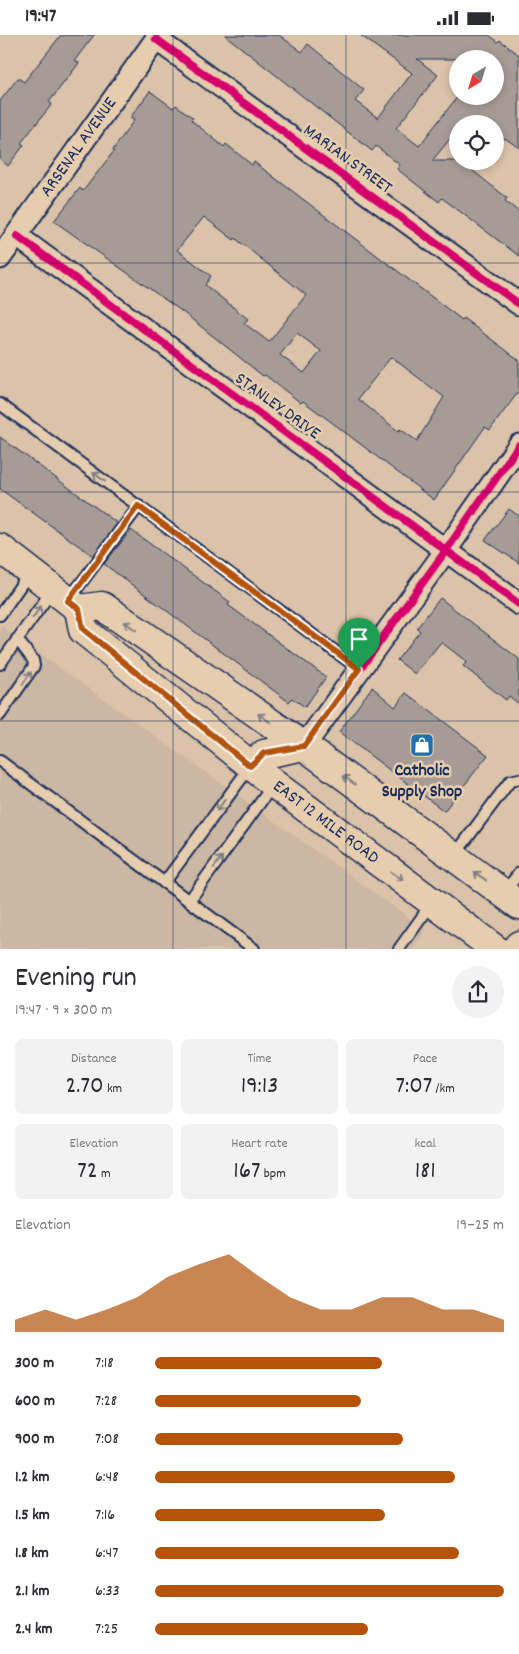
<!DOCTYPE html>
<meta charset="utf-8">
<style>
:root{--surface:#fff;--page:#f2f2f3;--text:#2b2b33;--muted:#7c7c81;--accent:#b45309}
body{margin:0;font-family:Dekko,sans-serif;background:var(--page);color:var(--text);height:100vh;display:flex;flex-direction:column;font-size:19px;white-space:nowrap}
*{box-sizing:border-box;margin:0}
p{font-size:16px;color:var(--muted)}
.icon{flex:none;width:28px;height:28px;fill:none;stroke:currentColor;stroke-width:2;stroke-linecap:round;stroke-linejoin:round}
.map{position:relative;height:914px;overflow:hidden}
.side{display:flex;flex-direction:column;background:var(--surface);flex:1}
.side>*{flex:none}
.needle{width:32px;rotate:218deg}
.controls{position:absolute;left:449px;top:15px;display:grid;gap:10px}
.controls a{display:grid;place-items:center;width:55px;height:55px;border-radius:50%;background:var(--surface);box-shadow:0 2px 8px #0003;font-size:25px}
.pin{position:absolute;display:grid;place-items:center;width:42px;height:42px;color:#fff;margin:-51px -21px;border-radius:50% 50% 50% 0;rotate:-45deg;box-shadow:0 0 5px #0007}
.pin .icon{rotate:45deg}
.round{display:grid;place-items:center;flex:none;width:52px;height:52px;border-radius:26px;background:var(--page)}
.summary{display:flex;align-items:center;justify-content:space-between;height:85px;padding:0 15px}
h1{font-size:28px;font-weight:600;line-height:38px}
.stats{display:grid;grid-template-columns:repeat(3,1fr);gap:8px;height:85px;padding:5px 15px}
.stats div{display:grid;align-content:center;border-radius:8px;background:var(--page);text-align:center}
.stats b{font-size:25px;font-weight:600}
.stats small{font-size:14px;font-weight:400}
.stats p{font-size:14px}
.chart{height:140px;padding:10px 15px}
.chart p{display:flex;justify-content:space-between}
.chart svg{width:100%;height:90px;margin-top:5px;fill:var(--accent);opacity:.7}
ul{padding:0 15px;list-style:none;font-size:16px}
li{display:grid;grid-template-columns:80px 60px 1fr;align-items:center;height:38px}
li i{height:12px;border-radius:6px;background:var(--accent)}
.status{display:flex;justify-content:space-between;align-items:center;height:35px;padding:0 25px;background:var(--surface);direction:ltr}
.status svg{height:14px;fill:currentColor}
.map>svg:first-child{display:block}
</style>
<div class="status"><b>19:47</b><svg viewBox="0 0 49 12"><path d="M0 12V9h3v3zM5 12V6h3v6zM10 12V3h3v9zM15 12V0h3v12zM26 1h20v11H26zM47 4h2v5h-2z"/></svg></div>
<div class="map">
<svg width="519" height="914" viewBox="0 0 519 914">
<rect width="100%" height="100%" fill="#dac3a9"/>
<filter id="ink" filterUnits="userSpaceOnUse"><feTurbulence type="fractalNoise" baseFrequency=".02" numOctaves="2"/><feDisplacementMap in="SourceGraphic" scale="10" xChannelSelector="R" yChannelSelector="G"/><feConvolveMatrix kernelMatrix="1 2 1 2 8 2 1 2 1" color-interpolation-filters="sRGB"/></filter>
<g filter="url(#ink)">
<path fill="#cbb7a3" d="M0,590L426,895L413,914H0Z"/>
<path fill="#a79c95" stroke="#1b2f5e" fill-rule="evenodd" d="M61,0H94L75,25L79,28L49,67L52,69L21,108L24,110L8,131L0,124V66L18,43L24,47Z
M225,0H279L302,17L308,9L364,55L355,66L378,83L412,38L360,0H489L498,7L500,5L519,20V113L505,103L503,105L495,98V89H458V94L432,126H479L472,135L507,163L505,166L519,177V221L442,163L439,167L397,134L400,130L376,111L372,116ZM417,24H495V61H458L419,111L396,93L438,40Z
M150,56L173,73L176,70L193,83L191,85L224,112L226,109L252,130L254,127L462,285L463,283L519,325V356L490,395L485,392L434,465L330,386L303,366L301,368L265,340L263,341L184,278L54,186L80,153L83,156L114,116L113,115L134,85L130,83ZM204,182L234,205L235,203L306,260L269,307L244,288L248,284L205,250L211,241L177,215ZM297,298L321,316L304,338L280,320ZM391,322L444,362L417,406L400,394L398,396L358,364Z
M0,402L117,488L93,521L0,454Z
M509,474L519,481V528L485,505Z
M131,495L230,567L228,570L326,642L305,672L292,663L289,667L104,529Z
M440,563L519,624V669L509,661L506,665L463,631L467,627L441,607L415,639L397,625L420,596L417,593Z
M372,652L395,672L406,658L488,720L444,776L339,697Z"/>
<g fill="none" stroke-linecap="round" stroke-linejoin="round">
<g stroke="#1b2f5e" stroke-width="14">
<path id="lane" d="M0,369L359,634
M69,564L139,471
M0,580L30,537
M0,629L53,554
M0,680L34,631L33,625L17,604
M0,726L254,914
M454,821L510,746L519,744
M164,848L250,732
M504,858L519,838
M189,866L273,750
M399,914L432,868"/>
</g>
<g stroke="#1b2f5e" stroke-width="25">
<g id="street">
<path d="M156,4L519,269"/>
<path d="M17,201L519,569"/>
<path id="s1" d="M0,223L159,0"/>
<path d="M304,711L447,514L519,410"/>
</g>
</g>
<g stroke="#1b2f5e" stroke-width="31">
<g id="secondary">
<path id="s2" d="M0,513L79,574L83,595L274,749L495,914"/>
<path d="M79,574L102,571L304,711L519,870"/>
<path d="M251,731L264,719L304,711"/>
<path d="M516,914L519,910"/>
</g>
</g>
<use href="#lane" stroke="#e6cdae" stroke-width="10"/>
<use href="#street" stroke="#e6cdae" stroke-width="21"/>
<use href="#secondary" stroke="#e6cdae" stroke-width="28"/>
<g stroke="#e6cdae" stroke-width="11">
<path id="cycleway" d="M156,4L519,269
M17,201L519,569
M304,711L447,514L519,410"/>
</g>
<use href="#cycleway" stroke="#d6006c" stroke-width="8"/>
</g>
<defs><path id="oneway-shaft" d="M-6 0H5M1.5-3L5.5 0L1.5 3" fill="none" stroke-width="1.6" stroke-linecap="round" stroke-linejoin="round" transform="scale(1.25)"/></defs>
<g stroke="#807e86">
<use href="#oneway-shaft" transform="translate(99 442) rotate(-144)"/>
<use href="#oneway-shaft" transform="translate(37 577) rotate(-54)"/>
<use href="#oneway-shaft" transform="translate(130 591) rotate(-145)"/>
<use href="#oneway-shaft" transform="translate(27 643) rotate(-54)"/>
<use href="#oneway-shaft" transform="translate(264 683) rotate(-145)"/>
<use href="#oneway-shaft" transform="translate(349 745) rotate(-143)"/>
<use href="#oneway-shaft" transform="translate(221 770) rotate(126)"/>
<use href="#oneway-shaft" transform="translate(218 827) rotate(-54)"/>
<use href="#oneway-shaft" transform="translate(397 841) rotate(36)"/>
<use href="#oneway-shaft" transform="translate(480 841) rotate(-144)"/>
</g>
</g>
<g fill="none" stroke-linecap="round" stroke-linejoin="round" filter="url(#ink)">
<g stroke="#fff" stroke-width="10">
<path id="route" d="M138,471L359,634L304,711L264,718L250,731L83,594L79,574L68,566Z"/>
</g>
<use href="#route" stroke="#b45309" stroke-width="6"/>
</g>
<path fill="none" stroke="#1b2f5e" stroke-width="1" stroke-opacity="0.55" d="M173,0V914M346,0V914M0,228H519M0,457H519M0,686H519"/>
<defs>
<g id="shop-square" transform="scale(1.25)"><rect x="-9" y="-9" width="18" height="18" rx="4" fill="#1f6fb2" stroke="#e6cdae"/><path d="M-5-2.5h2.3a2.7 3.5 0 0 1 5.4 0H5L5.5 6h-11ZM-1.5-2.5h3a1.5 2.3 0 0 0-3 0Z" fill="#fff"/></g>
</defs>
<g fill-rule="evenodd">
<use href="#shop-square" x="422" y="710"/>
</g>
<g text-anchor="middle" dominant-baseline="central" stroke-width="5" stroke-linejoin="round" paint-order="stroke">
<g font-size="18" fill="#1b2f5e" stroke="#e6cdae">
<text stroke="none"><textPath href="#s1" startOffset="136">ARSENAL AVENUE</textPath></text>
<text transform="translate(347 125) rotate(36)">MARIAN STREET</text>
<text transform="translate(277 372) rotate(36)">STANLEY DRIVE</text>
<text stroke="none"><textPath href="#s2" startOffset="431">EAST 12 MILE ROAD</textPath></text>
</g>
<g font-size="18" font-weight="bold" fill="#1b2f5e" stroke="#e6cdae">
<text x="422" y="736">Catholic<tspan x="422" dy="21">Supply Shop</tspan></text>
</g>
</g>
</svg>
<div class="controls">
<a><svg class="needle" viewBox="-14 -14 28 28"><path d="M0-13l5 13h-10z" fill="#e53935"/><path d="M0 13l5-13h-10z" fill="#7c7c81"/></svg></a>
<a><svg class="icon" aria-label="locate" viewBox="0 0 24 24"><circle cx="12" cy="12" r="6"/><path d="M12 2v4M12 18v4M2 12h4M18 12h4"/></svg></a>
</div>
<div class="pin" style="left:359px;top:634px;background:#1e9e55"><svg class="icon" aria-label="arrive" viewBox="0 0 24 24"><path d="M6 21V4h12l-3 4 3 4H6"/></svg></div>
</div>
<section class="side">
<div class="summary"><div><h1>Evening run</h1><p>19:47 · 9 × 300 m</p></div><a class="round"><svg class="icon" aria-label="share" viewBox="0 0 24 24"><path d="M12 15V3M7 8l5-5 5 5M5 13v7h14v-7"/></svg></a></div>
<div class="stats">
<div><p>Distance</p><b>2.70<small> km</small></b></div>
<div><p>Time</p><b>19:13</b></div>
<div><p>Pace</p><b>7:07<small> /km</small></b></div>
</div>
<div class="stats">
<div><p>Elevation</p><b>72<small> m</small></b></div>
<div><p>Heart rate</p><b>167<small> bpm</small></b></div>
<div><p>kcal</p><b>181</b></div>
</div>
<div class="chart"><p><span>Elevation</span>19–25 m</p>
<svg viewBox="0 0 160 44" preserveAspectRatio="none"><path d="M0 44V38L10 33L20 38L30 33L40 27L50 17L60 11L70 6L80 17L90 27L100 33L110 33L120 27L130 27L140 33L150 33L160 38V44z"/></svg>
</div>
<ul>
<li><b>300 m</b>7:18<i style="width:65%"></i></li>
<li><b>600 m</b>7:28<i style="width:59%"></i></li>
<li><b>900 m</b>7:08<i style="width:71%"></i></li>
<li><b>1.2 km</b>6:48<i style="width:86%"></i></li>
<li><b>1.5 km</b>7:16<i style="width:66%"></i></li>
<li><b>1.8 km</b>6:47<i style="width:87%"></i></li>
<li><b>2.1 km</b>6:33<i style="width:100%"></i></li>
<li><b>2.4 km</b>7:25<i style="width:61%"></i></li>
</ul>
</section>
